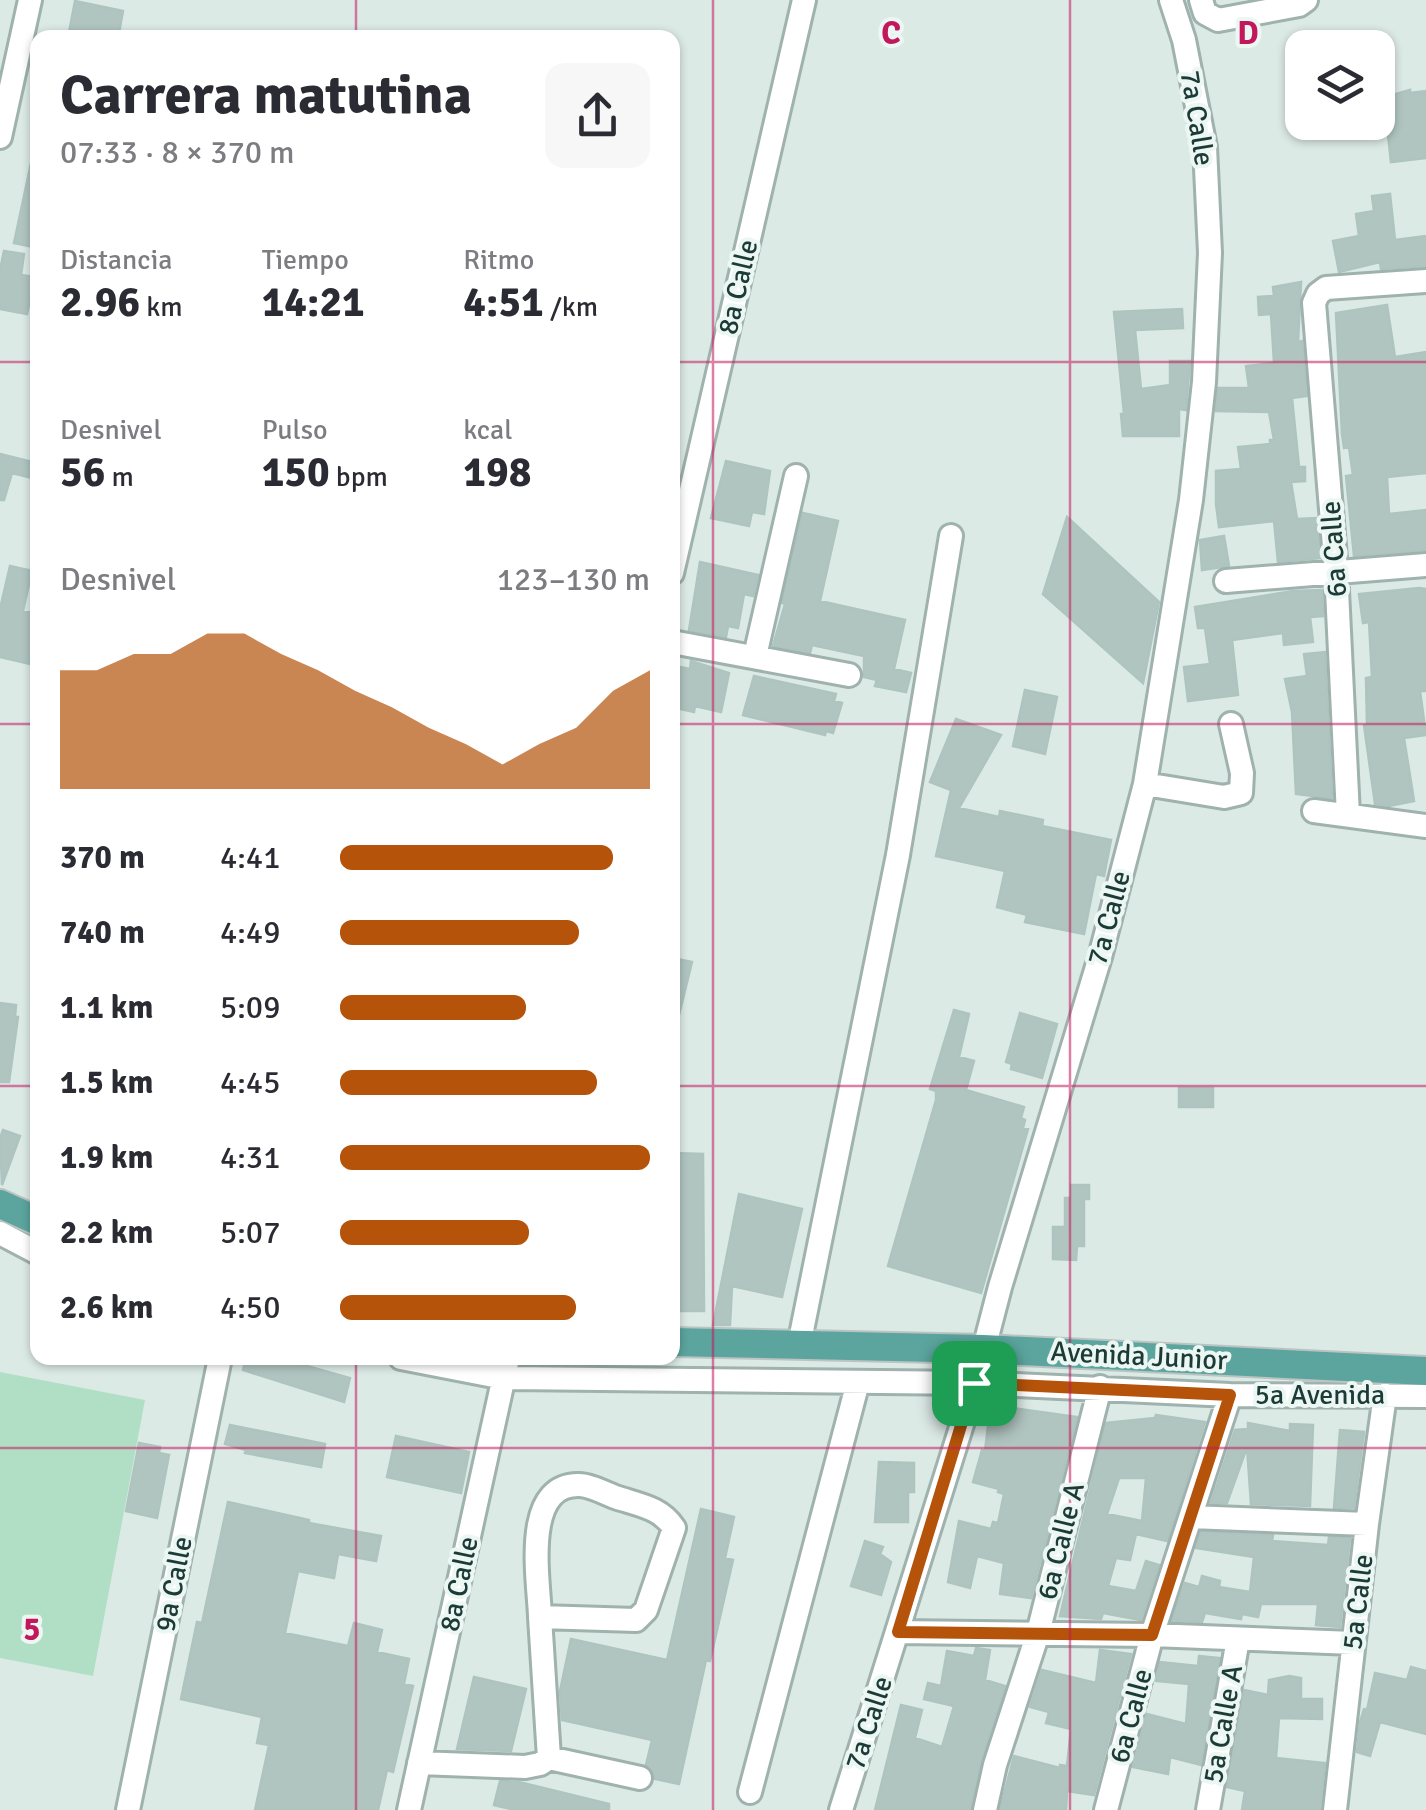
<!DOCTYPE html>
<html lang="es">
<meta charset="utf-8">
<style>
:root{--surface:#fff;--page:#f7f7f7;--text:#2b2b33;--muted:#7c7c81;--accent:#b45309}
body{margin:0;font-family:Signika,sans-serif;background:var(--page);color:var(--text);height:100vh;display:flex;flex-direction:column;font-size:38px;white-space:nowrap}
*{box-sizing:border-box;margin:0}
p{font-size:32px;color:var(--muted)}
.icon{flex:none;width:55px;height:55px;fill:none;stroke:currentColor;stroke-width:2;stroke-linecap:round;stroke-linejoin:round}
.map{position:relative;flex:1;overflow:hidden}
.details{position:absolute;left:30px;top:30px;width:650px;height:1335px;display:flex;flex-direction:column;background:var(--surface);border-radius:20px;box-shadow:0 2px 8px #0004}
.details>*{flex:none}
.buttons{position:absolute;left:1285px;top:30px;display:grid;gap:20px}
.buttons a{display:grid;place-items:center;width:110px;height:110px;border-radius:20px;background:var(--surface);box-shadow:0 2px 8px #0004;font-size:50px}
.pin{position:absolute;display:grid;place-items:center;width:85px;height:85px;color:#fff;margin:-42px;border-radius:20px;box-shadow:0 5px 15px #0006}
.round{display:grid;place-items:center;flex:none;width:105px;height:105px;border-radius:20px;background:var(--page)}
.headline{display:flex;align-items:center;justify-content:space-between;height:170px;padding:0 30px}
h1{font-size:55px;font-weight:800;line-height:75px}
.figures{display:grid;grid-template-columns:repeat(3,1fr);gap:15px;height:170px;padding:10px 30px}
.figures div{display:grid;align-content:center}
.figures b{font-size:42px;font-weight:800}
.figures small{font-size:28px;font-weight:400}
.figures p{font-size:28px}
.chart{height:280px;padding:20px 30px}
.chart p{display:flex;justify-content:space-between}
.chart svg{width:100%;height:180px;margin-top:10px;fill:var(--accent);opacity:.7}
ul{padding:0 30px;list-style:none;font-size:32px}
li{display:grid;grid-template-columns:160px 120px 1fr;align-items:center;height:75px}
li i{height:25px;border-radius:12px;background:var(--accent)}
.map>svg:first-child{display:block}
</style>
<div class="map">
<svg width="1426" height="1810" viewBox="0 0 1426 1810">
<rect width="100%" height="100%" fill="#dceae6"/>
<path fill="#b1dfc5" d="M0,1372L145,1400L93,1676L0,1658Z"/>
<path fill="#b1c5c0" stroke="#aec4bf" stroke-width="2.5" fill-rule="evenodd" d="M75,1L123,11L118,38H68Z
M1410,90V93L1426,91V158L1391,162L1387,126L1375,127L1392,95Z
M31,163H38V248L14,243Z
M1390,194L1395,240L1426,236V266L1381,269L1380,262L1339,272L1333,241L1359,236L1356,214L1374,211L1372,196Z
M4,251L24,254L21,275L35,277L27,314L0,309V270Z
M1301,282L1298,342L1302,341L1307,396L1292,398L1299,467H1305V481L1291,482L1297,519L1317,518L1320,558L1278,562L1274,521L1219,527L1216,504V471L1241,469L1238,447L1270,444V440H1274L1269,412L1216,411L1218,388H1249L1246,366L1274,363L1271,314L1259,315L1258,297L1274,296L1273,287Z
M1387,305L1395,357L1426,352V473L1387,477L1389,514L1426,510V550L1354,556L1346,476L1353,475L1349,447L1344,448L1342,434L1336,313Z
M1182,309L1183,328L1135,330L1141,389L1170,385V361H1190L1186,410L1179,409V436H1123L1121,414H1124L1114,312Z
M0,454L36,463L32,478L12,473L4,500H0Z
M726,461L770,471L764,514L752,512L749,526L711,518Z
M803,513L838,521L820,601L905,620L894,669L911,673L906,692L875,686L877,680L864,677V656L812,645L810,653L773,646L785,604L782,603Z
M1067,517L1159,602L1143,683L1043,594Z
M1224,536L1229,566L1202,570L1200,540Z
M700,562L758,575L753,596L744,594L738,628L728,626L726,637L689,630Z
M10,566L32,571L23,611L38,614L30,664L0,657V609Z
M1419,588L1426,589V691H1420L1426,735L1404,738L1414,801L1389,806L1375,804L1364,725L1367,724L1366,678L1372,677L1369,622L1363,623L1359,594Z
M1322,590L1323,616L1310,617L1313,642L1284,645L1283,633L1232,640L1238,695L1188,701L1184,667L1210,664L1205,628H1198L1195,607L1293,591Z
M1325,652L1332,798H1329L1296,794L1292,712L1285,679L1307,676L1304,654Z
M691,661L729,673L721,712L695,706L694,712L672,707L675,666L690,669Z
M754,676L836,694L834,701L842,703L833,733L826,731L825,735L743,715Z
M1025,690L1057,697L1045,754L1013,746Z
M956,719L1001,735L959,808L999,817L1000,811L1043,820L1042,826L1111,840L1104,876L1096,874L1084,934L1025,922L1027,915L997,907L1005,871L936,856L951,790L930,782Z
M672,958L692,962L678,1019L672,1018Z
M0,1003L16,1005L15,1017H18L9,1082H0Z
M954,1010L969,1014L959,1057L974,1061L966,1090L1024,1107L1021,1118L1025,1120L1023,1128L1028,1129L981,1293L888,1266L936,1100V1091L930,1089Z
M1020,1013L1057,1024L1042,1078L1011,1069L1012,1064L1006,1062Z
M1179,1088H1213V1107H1179Z
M3,1130L20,1136L2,1185L0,1138Z
M672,1153L703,1154L704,1311H672Z
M1071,1185H1089V1199H1084V1246H1077L1076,1260L1053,1259V1227H1065V1198H1071Z
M739,1194L802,1209L782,1297L732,1286L730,1325H713Z
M246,1358H279L350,1378L344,1402L243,1370Z
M999,1406L1077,1417L1031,1598L1000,1594L1004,1563L977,1556L970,1588L948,1582L959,1521L991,1529L993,1522L998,1523L1004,1494L998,1492L999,1489L973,1482L982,1450L985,1451L989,1418L996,1419Z
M1156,1415L1205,1422L1167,1541L1136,1534L1130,1560L1116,1558L1108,1586L1136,1591L1146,1561L1159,1565L1141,1620L1103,1613L1101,1619L1060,1616L1106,1423L1155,1418ZM1119,1478H1146L1142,1521L1107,1514Z
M1248,1423L1290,1431V1424L1313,1425L1310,1506L1251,1504L1247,1447L1227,1503H1211L1235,1430L1248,1429Z
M230,1425L325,1444L321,1467L245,1453L246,1450L225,1444Z
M1340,1430L1364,1432L1354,1508H1334Z
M396,1436L469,1452L461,1493L387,1477Z
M139,1443L160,1447L159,1453L169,1455L157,1518L126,1511Z
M879,1462L914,1463V1492H908V1522H875Z
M228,1502L309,1520V1523L381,1536L376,1561L338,1554L334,1578L298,1571L285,1633L348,1646L354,1623L382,1630L377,1652L409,1659L404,1684L413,1686L393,1772L387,1770L378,1810H255L269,1745L257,1743L262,1717L181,1699L197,1622L202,1623Z
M701,1509L734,1517L725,1558L733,1560L710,1661L706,1660L679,1784L655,1779L646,1765L652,1740L562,1720L560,1691L571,1639L667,1660Z
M1201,1532L1273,1535L1272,1541L1328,1545L1329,1537L1350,1538L1340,1627L1316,1625L1318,1604H1261L1258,1617L1242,1614L1241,1619L1205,1613L1202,1622L1172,1621L1185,1583L1199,1587L1202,1576L1220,1581L1219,1587L1250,1592L1254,1557L1196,1548Z
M865,1541L883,1547L880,1554L891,1562L881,1595L851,1586Z
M976,1648L990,1650L985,1680L1005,1686L981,1761L970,1810H875L901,1705L922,1710L915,1738L942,1747L954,1706L924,1699L928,1683L941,1686L947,1651L974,1656Z
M1100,1650L1131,1654L1094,1795L1067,1791L1066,1810H1000L1014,1756L1060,1768V1765L1067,1766L1071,1729L1046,1723L1049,1712L1030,1707L1042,1670L1096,1683Z
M1199,1656L1220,1658L1201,1765L1170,1757L1168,1774L1133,1767L1147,1714L1186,1724L1189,1684L1156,1681L1160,1662L1198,1666Z
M1411,1667L1426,1671V1734L1380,1722L1370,1756L1357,1752L1360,1722L1364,1709L1367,1710L1375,1673L1407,1680Z
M1289,1676L1301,1678V1699H1322V1719L1279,1718L1276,1758L1325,1763L1320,1810H1242L1245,1791L1227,1787L1244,1690L1268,1695L1269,1680Z
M474,1677L526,1689L511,1751L457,1749Z
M500,1781L519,1782L609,1804V1810H515L494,1805Z"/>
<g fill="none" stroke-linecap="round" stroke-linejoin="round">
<g stroke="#9fb2ae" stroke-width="28">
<path id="minor" d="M1201,0L1205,13L1218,20L1299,5L1306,0
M0,137L30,0
M672,573L804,0
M1226,581L1426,565
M672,642L849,675
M755,656L796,476
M1145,784L1224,797L1241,793L1242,773L1231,724
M1314,811L1426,826
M1348,815L1336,570L1314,303L1318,294L1326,288L1426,281
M0,1233L38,1253
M799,1345L898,855L951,536
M401,1358L504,1378L975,1383L1230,1395L1426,1396
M1191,1517L1367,1524
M898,1632L1152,1635L1353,1643
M549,1758L640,1778
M419,1763L525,1767L540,1764L549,1758L540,1617L636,1620L646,1610L674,1528C660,1507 639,1505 615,1497C605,1493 590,1485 579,1485C521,1484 539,1581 540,1617
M750,1792L858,1382
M128,1810L220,1358
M409,1810L508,1358
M841,1810L975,1383L1000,1287L1100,957L1145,784L1191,500L1204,382L1210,253L1205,147L1184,40L1171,0
M985,1810L995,1765L1038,1633L1100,1387
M1106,1810L1152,1635L1230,1395
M1208,1810L1238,1639
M1335,1810L1367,1524L1385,1395"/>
</g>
<g stroke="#bbc4c3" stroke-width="32">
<path id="major" d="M0,1204L38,1221
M672,1342L983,1349L1426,1371"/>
</g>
<use href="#minor" stroke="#fff" stroke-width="22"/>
<use href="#major" stroke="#5ba59e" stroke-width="28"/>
</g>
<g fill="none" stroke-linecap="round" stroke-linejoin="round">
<g stroke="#fff" stroke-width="20">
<path id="route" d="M974,1383L1230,1395L1152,1635L898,1632Z"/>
</g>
<use href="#route" stroke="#b45309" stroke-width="12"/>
</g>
<path fill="none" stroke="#c2185b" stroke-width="2.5" stroke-opacity="0.55" d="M356,0V38M713,0V1810M1070,0V1810M0,362H38M672,362H1426M0,724H38M672,724H1426M0,1086H38M672,1086H1426M356,1358V1810M0,1448H1426"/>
<g text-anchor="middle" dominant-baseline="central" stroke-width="8" stroke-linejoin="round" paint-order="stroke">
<g font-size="28" fill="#1c3b37" stroke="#ecf7f3">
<text transform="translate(1197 118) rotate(81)">7a Calle</text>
<text transform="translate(738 287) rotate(-77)">8a Calle</text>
<text transform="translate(1334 549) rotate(-94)">6a Calle</text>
<text transform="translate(1109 918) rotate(-75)">7a Calle</text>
<text transform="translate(1139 1356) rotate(3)">Avenida Junior</text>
<text x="1320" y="1395">5a Avenida</text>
<text transform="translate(1061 1541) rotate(-76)">6a Calle A</text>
<text transform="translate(174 1584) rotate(-79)">9a Calle</text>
<text transform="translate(459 1584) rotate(-78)">8a Calle</text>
<text transform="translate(1358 1602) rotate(-83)">5a Calle</text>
<text transform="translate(1131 1716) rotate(-75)">6a Calle</text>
<text transform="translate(869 1723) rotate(-72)">7a Calle</text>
<text transform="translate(1223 1724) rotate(-80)">5a Calle A</text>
</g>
</g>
<g font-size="32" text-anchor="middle" font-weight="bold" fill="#c2185b" stroke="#ecf7f3" stroke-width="8" stroke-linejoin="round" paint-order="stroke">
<text x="891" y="44">C</text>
<text x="1248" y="44">D</text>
<text x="32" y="1640">5</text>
</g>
</svg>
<div class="buttons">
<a><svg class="icon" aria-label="layers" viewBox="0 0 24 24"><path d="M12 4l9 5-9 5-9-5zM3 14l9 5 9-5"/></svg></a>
</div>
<div class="pin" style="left:974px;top:1383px;background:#1e9e55"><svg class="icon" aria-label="arrive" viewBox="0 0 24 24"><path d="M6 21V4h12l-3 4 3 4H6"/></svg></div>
<section class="details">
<div class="headline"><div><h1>Carrera matutina</h1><p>07:33 · 8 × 370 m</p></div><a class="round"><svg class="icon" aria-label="share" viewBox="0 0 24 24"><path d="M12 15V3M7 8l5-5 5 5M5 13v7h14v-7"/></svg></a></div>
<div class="figures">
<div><p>Distancia</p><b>2.96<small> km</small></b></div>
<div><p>Tiempo</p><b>14:21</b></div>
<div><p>Ritmo</p><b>4:51<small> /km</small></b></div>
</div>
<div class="figures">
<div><p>Desnivel</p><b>56<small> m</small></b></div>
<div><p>Pulso</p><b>150<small> bpm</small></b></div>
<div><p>kcal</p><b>198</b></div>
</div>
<div class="chart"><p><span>Desnivel</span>123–130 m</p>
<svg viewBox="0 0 160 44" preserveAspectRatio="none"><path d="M0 44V15L10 15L20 11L30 11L40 6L50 6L60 11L70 15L80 20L90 24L100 29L110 33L120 38L130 33L140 29L150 20L160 15V44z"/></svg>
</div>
<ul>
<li><b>370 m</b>4:41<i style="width:88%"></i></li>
<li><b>740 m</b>4:49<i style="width:77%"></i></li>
<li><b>1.1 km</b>5:09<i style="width:60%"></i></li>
<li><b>1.5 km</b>4:45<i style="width:83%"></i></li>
<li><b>1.9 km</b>4:31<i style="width:100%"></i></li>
<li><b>2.2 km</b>5:07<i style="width:61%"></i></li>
<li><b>2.6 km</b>4:50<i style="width:76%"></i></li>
</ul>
</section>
</div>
